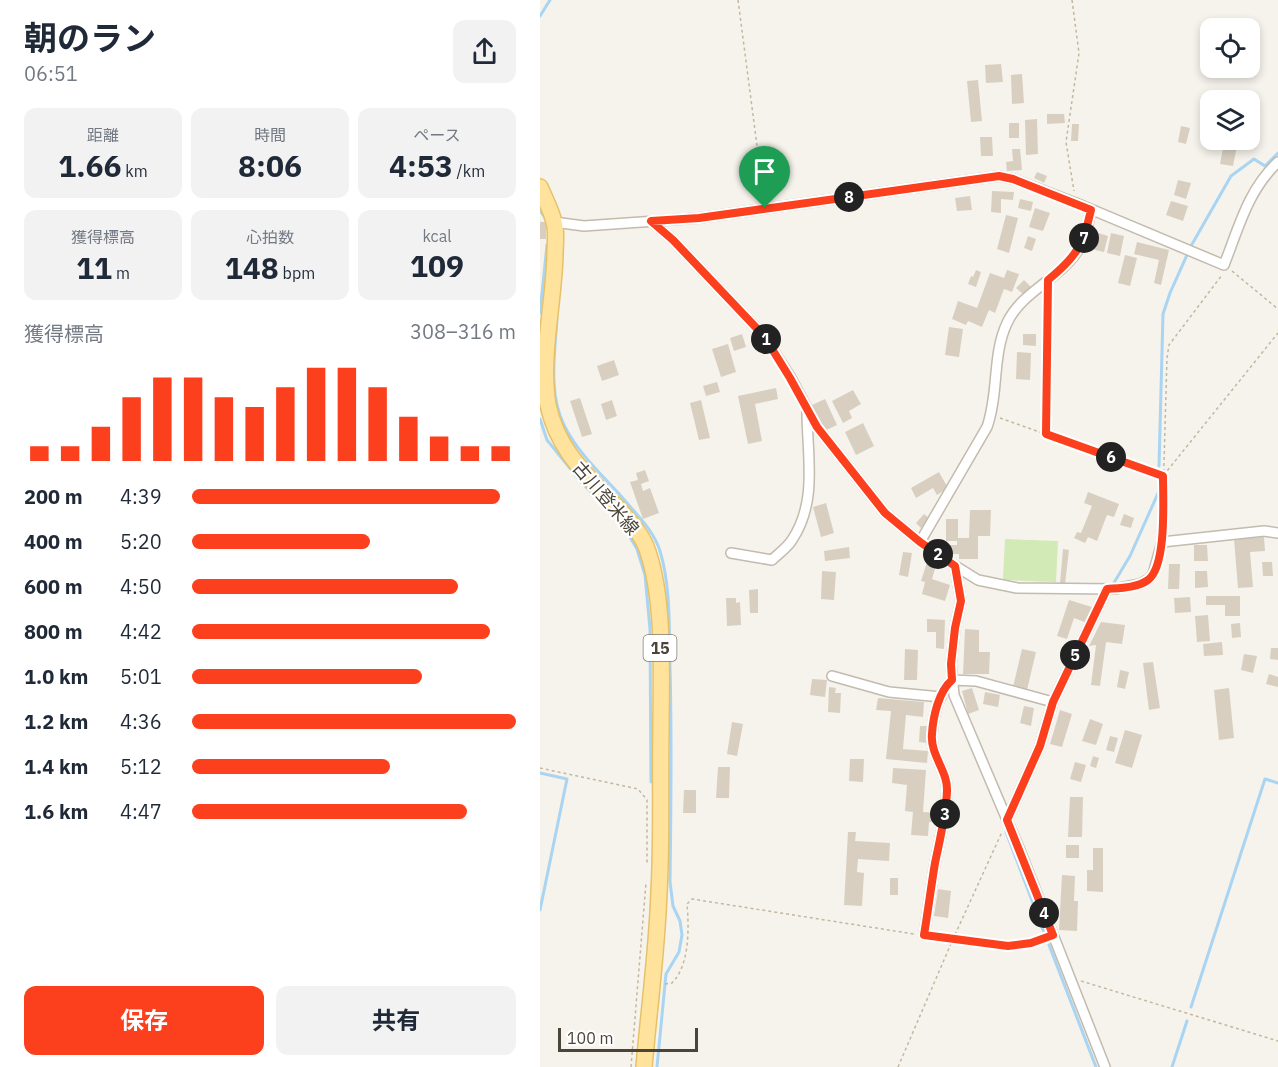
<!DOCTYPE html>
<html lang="ja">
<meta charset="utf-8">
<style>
:root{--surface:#fff;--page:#f2f2f3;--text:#1f2937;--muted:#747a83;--accent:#fc3f1d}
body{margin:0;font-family:"IBM Plex Sans","Noto Sans JP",sans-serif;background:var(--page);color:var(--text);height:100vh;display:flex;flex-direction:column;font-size:22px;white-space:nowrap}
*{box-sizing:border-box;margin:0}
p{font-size:20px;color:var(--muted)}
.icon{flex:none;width:33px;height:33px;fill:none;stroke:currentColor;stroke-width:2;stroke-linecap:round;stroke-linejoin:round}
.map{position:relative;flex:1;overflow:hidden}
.side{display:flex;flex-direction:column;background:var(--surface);width:540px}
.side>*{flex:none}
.tools{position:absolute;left:660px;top:18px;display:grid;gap:12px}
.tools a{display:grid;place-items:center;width:60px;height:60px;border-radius:12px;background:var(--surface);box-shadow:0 3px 9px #0003;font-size:30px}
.scale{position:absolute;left:18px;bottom:15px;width:140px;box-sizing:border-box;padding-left:6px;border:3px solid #4b4439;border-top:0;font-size:16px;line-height:21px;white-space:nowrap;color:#4b4439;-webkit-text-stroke:4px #fff;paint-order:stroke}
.pin{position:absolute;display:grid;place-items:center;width:51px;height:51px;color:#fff;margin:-62px -26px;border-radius:50% 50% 50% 0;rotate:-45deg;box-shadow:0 0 6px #0007}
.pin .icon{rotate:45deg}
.km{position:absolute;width:30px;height:30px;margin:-15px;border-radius:50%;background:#222;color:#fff;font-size:16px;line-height:30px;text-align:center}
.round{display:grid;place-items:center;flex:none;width:63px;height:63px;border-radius:12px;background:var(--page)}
.headline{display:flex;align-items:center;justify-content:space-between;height:102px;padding:0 24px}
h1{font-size:33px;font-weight:700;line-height:45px}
.metrics{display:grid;grid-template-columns:repeat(3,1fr);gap:9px;height:102px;padding:6px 24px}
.metrics div{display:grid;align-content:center;border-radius:12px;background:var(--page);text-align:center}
.metrics b{font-size:30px;font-weight:700}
.metrics small{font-size:16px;font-weight:400}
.metrics p{font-size:16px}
.chart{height:168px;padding:12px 24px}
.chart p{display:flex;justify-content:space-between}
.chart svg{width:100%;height:108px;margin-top:6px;stroke:var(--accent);stroke-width:6}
.cta{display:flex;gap:12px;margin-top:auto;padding:12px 24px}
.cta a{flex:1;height:69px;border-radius:12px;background:var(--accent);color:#fff;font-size:24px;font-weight:700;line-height:69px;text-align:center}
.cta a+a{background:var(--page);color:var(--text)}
ul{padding:0 24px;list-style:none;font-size:20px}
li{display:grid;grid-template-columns:96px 72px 1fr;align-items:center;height:45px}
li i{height:15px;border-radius:8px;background:var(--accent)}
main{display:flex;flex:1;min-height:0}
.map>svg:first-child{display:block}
</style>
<main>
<section class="side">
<div class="headline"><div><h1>朝のラン</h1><p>06:51</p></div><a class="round"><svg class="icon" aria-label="share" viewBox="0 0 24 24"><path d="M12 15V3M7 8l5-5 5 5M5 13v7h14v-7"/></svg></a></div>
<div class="metrics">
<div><p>距離</p><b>1.66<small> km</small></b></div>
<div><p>時間</p><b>8:06</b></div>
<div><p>ペース</p><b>4:53<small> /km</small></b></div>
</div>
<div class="metrics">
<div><p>獲得標高</p><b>11<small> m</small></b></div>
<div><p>心拍数</p><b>148<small> bpm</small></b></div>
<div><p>kcal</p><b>109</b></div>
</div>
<div class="chart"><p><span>獲得標高</span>308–316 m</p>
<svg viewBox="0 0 160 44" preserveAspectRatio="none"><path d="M5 44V38M15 44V38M25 44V30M35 44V18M45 44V10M55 44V10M65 44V18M75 44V22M85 44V14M95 44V6M105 44V6M115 44V14M125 44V26M135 44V34M145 44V38M155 44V38"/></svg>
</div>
<ul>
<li><b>200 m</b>4:39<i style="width:95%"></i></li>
<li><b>400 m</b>5:20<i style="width:55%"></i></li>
<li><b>600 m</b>4:50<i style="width:82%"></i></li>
<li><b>800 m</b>4:42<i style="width:92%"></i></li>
<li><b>1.0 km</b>5:01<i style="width:71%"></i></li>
<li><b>1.2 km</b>4:36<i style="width:100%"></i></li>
<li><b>1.4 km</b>5:12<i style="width:61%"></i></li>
<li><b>1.6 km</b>4:47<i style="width:85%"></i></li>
</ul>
<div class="cta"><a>保存</a><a>共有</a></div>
</section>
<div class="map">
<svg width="738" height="1067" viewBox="0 0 738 1067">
<rect width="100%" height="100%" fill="#f6f3ec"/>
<path fill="#d2eab5" d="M465,539L518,541L516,582L463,580Z"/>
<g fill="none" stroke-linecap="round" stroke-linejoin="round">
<path stroke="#a9d4f2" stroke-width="3" d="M0,16L10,0
M0,211L5,217
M0,313L7,245
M17,318C15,352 8,393 24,425C37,452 61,474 81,496C95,513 113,529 120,551C131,587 129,631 130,668C132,739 131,811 130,882L133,906L140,921L142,935L139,952L126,974L117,1067
M0,419L7,440L42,483L81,522L97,549L105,575L110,629L111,782
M619,466L623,314L630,293L651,246L691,176L714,159L725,166L738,153
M572,586L590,556L619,491V478
M0,773L27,779L0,910
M466,832L504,932
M509,945L556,1067
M651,1007L725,779L738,783
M632,1067L647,1021"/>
</g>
<path fill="#d8cfc1" d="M461,64L463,82L446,83L445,65Z
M482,74L484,103L472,104L471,75Z
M438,80L442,121L431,122L427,81Z
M507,114H524L525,123L507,124Z
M497,119L498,154L486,155L485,120Z
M469,123H479V138H469Z
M532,124H539L538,141H531Z
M641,126L650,128L646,144L638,142Z
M440,137H452L453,156H441Z
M684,143L697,146L693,166L680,164Z
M472,149H480L482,170L467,171L466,162L473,161Z
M497,172L507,176L504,183L494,178Z
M638,180L651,183L646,199L634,195Z
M452,191L474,192L473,200L461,199V213L451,212Z
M430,196L432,210L417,211L415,198Z
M480,199L493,202L491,211L478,208Z
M631,201L648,206L643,221L626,215Z
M495,208L510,213L503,231L489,227Z
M466,215L478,218L469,253L457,249Z
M0,222H6V239H0Z
M555,232L568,236L564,252L551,249Z
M571,233L584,236L580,256L567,253Z
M488,236L496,239L492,251L484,248Z
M597,242L629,250L621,285L614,283L619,260L594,254Z
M585,255L597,258L590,286L578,283Z
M436,270L441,272L436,287L428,284L431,276L433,277Z
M467,270L479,274L472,292L464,289L455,313L449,310L442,327L428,321L426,325L412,319L418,301L437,308L450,273L464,278Z
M484,280L492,288L484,295L476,288Z
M409,327L423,329L419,357L405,355Z
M202,334L206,347L194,351L190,338Z
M483,334H496V346L483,345Z
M188,344L196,372L181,377L172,349Z
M477,352L491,353L490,380L476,379Z
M74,360L79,375L62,381L57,366Z
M177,382L180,392L166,396L163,386Z
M236,388L238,399L215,404L222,441L208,444L198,396Z
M313,390L321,404L309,411L312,418L303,423L292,401Z
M40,398L52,434L42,437L30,401Z
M285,399L297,425L284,431L272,405Z
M72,400L77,416L66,420L61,404Z
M161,400L170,438L159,440L150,403Z
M323,423L334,446L316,455L305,432Z
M105,470L109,481L101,484L103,491L110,488L119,513L103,519L90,482L98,480L96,473Z
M399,472L408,488L397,495L393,488L376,498L371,488Z
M548,492L579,504L574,517L567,515L557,541L548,537L545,543L534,538L537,532L541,533L552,506L544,503Z
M286,503L294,533L281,537L273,507Z
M430,510H451L450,536H438V559H419V554H405V545H417V541H406V519H418V538H429Z
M384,514L389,518L381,528L376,523Z
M584,514L594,518L591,528L580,525Z
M724,537L725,551L710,552L713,587L698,588L694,539Z
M654,545H667L668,561H654Z
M309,547L310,558L285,561L284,551Z
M523,549L529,550L525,584L520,583Z
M363,552L372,553L368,577L359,575Z
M388,559L397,562L392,579L410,585L405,601L382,594L385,582L381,581Z
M722,562H732L733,576H723Z
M629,564H640L639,589H628Z
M282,571L296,572L294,600L281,599Z
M655,571H667L668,587L655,588Z
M218,589V613H210L209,590Z
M666,596H700V616H685V605H666Z
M650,597L651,612L635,613L634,598Z
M186,598H196V603L200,602L201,625L187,626Z
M529,600L552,607L547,623L534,618L527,639L517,636Z
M668,615L670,641L657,642L655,616Z
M387,619L405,620L404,649L396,648V632H387Z
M561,622L585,625L582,644L566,642L560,686L551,685L556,645L549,646Z
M700,623L701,637L692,638L691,624Z
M425,629L439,630V652H450L449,674H423Z
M682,642L683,655L664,656L663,644Z
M731,648H738V660L730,659Z
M365,649L378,650L377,680H364Z
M482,649L496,652L487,690L473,687Z
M704,654L717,656L713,673L701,670Z
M613,662L620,708L609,710L603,663Z
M580,670L589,672L585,689L577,687Z
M729,674L738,677V687L726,684Z
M272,679L287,680L285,697L270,695Z
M289,687L296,688L295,693H301L300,713L288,712Z
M432,688L439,710L428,714L422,691Z
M689,688L694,738L679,740L674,690Z
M445,692L460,695L458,707L443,704Z
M338,698L384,702L383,717L366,715L363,749L388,751L387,763L346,759L351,711L336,710Z
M484,706L494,708L491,726L480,723Z
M520,710L532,714L522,747L510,744Z
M550,719L563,724L556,745L542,741Z
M192,722L203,724L197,756L187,754Z
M380,726H389L388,743L379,742Z
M585,730L602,735L592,768L575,763Z
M570,736L578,738L574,752L566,750Z
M553,756L559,758L556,768L550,766Z
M310,759H324L323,782L309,781Z
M535,762L546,765L541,782L530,779Z
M178,767H190L189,798H176Z
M353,768L386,770L383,812L400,813L399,822H389L388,836L371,835L373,812L365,811L367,785L352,783Z
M144,790H156V813H143Z
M530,797H543L542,837H528Z
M308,832H316L315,841L350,843L349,861L318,859L317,872L324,873L322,906L304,905Z
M526,845H539V858H526Z
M553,848H563V892L547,891V870H553Z
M522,875L535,876L534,901H538L537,931L519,930Z
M350,878H358V895H350Z
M398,889L411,891L408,918L394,916Z"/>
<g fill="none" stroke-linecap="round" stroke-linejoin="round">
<g stroke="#c2bbae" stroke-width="12">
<path id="street" d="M111,221L133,240L224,336L251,378L277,427L345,513L380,542L409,562L438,580L477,588L575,589L600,584L609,579L613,574L622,542L724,531L738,533
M14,222L44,226L159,218L459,176L473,179L536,203L684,265C699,227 708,190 738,162
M380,542L447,427C459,393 452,355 467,323C482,291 520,279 538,250C546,238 548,224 551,210
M191,553L232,560C238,554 247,548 252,540C278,501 267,456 267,411
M415,566L421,601L415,628L411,664L414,695L479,848L565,1067
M292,676L349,692L401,697
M467,820L500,746L513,702L567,589
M384,935C388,911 391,887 395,863C400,839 406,815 407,791C408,771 390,755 392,734C393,717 399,691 412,680L436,681L513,702"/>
</g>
<g stroke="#e6c16a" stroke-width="18">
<path id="primary" d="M0,187C5,199 11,210 14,222C17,232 15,244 15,254C14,303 0,358 8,405C18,451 46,474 77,507C88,519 103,535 108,552C125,602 121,677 121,731C120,785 122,838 119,892C117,951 109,1009 104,1067"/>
</g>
<path stroke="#c4b79f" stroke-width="1.5" stroke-dasharray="3 3" stroke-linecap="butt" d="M198,0L224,199
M532,0L539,53L526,142L534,191
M692,271L738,309
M460,418L623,476L738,333
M506,433L508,294
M622,532L627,358L629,345L682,275
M0,768L98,789L107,800V863
M393,937C430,941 468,952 504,939
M541,981L738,1041
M125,984L132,983C150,965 149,927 147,904L152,899L374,934
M91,1067L106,883
M358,1067L413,939L462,832"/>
<use href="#street" stroke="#fff" stroke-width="9"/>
<use href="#primary" stroke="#ffe39c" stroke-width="15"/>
</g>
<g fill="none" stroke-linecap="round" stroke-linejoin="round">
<g stroke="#fff" stroke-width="12">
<path id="route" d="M459,176L473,179L551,210C543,246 536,257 508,280L506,434L623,476C623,499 627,566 608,580C597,588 579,588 567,589L513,702L500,746L467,820L513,935L491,943L468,946L384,935C388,911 391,887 395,863C400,839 406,815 407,791C408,771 390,755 392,734C393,716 399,691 412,680L411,664L415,628L421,601L415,566L380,542L345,513L277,427L250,378L224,336L133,240L111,221L159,218Z"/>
</g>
<use href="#route" stroke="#fc3f1d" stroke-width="8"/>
</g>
<g text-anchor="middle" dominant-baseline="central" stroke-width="4.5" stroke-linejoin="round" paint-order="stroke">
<rect fill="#fff" stroke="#817c74" stroke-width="1.5" x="103.5" y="635" width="33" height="26" rx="4.5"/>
<g font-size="16" font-weight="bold" fill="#4b4439">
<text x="120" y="648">15</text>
</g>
<g font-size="18" fill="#4b4439" stroke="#fff">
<text transform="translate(66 498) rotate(49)">古川登米線</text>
</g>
</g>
</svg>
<div class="tools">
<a><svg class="icon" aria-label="locate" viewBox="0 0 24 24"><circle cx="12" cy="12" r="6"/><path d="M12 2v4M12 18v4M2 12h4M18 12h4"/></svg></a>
<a><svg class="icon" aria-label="layers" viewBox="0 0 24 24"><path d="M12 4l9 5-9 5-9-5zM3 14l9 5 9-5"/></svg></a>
</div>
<div class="scale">100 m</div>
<div class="pin" style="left:225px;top:208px;background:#1e9e55"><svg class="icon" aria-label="arrive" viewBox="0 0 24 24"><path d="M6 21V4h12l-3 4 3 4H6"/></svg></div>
<b class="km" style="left:226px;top:339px">1</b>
<b class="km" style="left:398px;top:554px">2</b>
<b class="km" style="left:405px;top:814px">3</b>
<b class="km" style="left:504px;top:913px">4</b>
<b class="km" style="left:535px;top:655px">5</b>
<b class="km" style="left:571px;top:457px">6</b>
<b class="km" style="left:544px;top:238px">7</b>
<b class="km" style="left:309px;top:197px">8</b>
</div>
</main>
